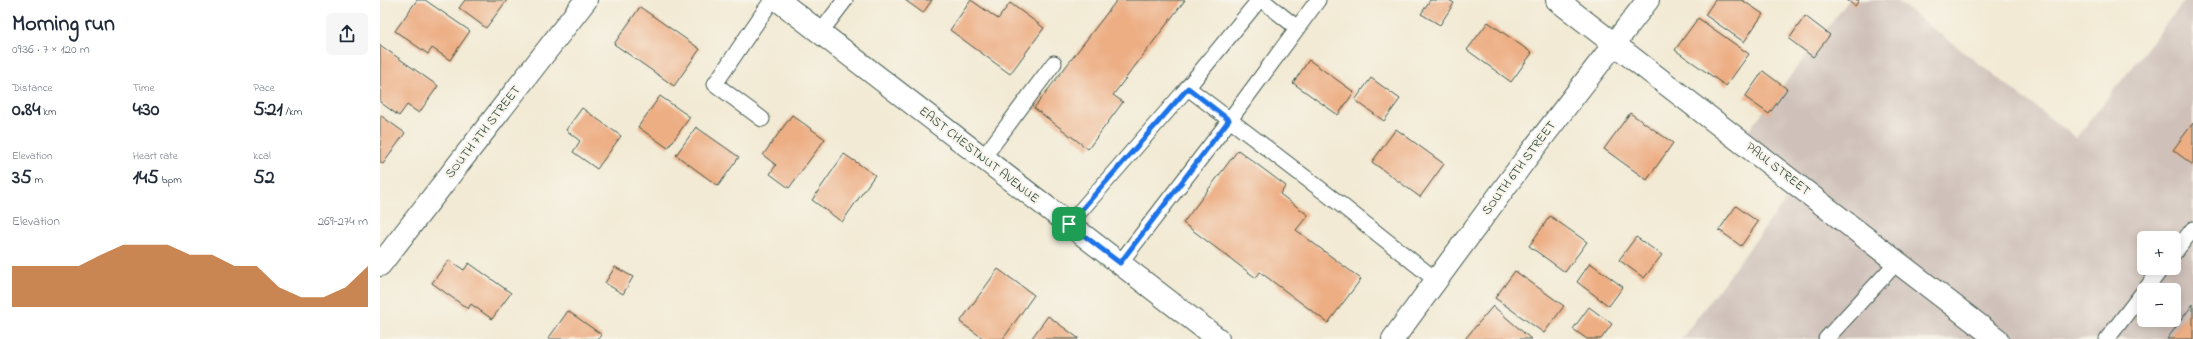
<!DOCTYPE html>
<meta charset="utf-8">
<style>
:root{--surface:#fff;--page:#f6f6f7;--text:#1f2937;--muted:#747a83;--accent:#b45309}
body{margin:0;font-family:"Indie Flower",sans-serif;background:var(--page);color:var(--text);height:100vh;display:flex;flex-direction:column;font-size:15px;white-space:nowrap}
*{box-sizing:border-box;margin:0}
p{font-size:13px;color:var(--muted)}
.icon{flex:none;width:22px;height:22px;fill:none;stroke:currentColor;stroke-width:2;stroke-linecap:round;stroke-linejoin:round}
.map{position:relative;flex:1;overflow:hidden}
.sheet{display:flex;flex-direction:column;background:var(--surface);width:380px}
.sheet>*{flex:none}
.controls{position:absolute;left:1757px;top:231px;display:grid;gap:8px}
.controls a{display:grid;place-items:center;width:44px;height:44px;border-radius:6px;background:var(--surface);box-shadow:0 2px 10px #0003;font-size:20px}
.pin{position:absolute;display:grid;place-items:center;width:34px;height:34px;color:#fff;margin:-17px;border-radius:8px;box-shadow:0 2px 6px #0006}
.round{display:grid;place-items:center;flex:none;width:42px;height:42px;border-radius:6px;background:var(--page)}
.overview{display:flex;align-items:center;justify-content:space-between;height:68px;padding:0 12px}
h1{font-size:22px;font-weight:700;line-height:30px}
.figures{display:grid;grid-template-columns:repeat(3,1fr);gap:6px;height:68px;padding:4px 12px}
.figures div{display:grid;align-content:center}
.figures b{font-size:20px;font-weight:700}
.figures small{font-size:11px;font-weight:400}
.figures p{font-size:11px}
.chart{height:112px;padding:8px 12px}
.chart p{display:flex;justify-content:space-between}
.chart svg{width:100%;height:72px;margin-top:4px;fill:var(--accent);opacity:.7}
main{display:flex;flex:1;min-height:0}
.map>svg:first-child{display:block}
</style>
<main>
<section class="sheet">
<div class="overview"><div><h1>Morning run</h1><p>09:36 · 7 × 120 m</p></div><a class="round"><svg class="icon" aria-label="share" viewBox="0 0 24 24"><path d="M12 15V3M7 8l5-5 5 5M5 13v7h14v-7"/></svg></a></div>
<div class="figures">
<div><p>Distance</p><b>0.84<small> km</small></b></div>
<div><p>Time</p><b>4:30</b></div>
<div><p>Pace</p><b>5:21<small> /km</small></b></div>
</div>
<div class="figures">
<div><p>Elevation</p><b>35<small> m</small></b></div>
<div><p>Heart rate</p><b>145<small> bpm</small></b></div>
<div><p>kcal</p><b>52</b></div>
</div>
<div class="chart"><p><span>Elevation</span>269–274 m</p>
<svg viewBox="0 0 160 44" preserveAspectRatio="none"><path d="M0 44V19L10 19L20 19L30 19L40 12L50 6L60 6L70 6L80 12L90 12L100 19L110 19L120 32L130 38L140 38L150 32L160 19V44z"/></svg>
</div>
</section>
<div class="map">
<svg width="1813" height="339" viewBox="0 0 1813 339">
<rect width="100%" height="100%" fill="#f7f3e8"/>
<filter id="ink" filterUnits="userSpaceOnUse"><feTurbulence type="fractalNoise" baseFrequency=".025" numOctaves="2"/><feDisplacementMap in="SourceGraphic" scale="8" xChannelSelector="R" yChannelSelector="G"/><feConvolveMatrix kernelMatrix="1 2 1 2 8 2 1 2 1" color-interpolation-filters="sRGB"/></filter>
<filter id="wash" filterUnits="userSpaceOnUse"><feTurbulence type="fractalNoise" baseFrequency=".012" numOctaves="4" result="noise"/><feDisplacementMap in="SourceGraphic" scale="16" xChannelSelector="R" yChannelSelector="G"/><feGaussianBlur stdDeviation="0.9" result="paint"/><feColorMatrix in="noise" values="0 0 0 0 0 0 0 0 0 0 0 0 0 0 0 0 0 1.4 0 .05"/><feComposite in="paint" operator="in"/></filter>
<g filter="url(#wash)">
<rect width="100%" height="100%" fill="#f2ead4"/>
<path fill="#cfc1ba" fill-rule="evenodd" d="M1469,0H1516L1696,138L1805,0H1813V339H1301L1416,187L1359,143ZM1764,238H1794V268H1764ZM1764,290H1794V320H1764Z"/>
<g id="blocks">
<path fill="#edae84" d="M37,0H45L90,31L70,60L52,48L48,54L15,31Z
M85,0H127L106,28L79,8Z
M525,0H552L543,13Z
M591,0L618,19L630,3L664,28L630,74L570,30Z
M737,0H805L733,95L743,102L708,149L654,108Z
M1050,0H1069L1074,3L1060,25L1041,14Z
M1335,0H1362L1383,14L1364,42L1325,15Z
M1467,0H1479L1475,6Z
M260,7L320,49L294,86L234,44Z
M1425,16L1450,35L1433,57L1409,39Z
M1318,18L1369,54L1346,86L1295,50Z
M1108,22L1152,53L1131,82L1087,50Z
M0,45L58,86L39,113L27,105L19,116L0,102Z
M929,60L974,92L958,115L913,83Z
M1383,71L1407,89L1389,114L1365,97Z
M991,78L1020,99L1004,121L975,100Z
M280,96L310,117L288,148L258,127Z
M202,108L241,136L217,169L193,152L200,141L186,130Z
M1250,113L1293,143L1267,180L1224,149Z
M0,115L25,133L3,164L0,162Z
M412,115L445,139L409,188L390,174L396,165L383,155Z
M1813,123V165L1793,150Z
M316,127L359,157L338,186L296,155Z
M1016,129L1064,164L1040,197L992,162Z
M858,150L906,186L900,194L928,215L916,230L981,279L948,323L880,272L876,278L803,223Z
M464,154L495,175L462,222L432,200Z
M1356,206L1378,222L1361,246L1339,230Z
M1170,216L1207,242L1185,272L1149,246Z
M1256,237L1282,255L1264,278L1239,260Z
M69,260L84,270L89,263L131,293L112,319L91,304L88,309L52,283Z
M1210,263L1243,287L1229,306L1197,282Z
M235,267L253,277L243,294L225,283Z
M618,269L654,295L623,339H604L580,322Z
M1135,271L1184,306L1164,333L1115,298Z
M1813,304V339H1787Z
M1113,306L1151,339H1085Z
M1209,307L1232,324L1221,339H1207L1193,329Z
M188,311L222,335L219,339H168Z
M668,316L698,338V339H651Z"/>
</g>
</g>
<g filter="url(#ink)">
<use href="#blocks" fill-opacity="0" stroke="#3f574c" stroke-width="1"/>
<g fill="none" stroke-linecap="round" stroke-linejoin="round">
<g stroke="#3f574c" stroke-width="17">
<path id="service" d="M882,0L916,27
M440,33L465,0
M808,88L960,204L1056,280
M382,119L335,84L392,0
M603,158L674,63
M689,224L803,93L879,0
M1794,253L1813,229
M740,263L843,129L938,0
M1765,290L1782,268
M1446,339L1517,262
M1727,339L1764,291"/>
</g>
<g stroke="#3f574c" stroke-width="24">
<path id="minor" d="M1177,0L1617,339
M0,265L206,0
M1013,339L1145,160L1268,0"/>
</g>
<g stroke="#3f574c" stroke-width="24">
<path id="tertiary" d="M398,0L838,339"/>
</g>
<use href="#service" stroke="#fff" stroke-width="15"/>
<use href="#minor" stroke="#fff" stroke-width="22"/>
<use href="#tertiary" stroke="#fff" stroke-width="22"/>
</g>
</g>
<g fill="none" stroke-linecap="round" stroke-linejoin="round" filter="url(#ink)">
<g stroke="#fff" stroke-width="8">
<path id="route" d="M808,88L849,120L740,263L689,224Z"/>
</g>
<use href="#route" stroke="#1a73e8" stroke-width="5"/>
</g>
<g text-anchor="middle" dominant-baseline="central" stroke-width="4" stroke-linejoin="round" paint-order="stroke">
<g font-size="13" fill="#1f3d34" stroke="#f7f3e8">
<text transform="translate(103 132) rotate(-52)">SOUTH 7TH STREET</text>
<text transform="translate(599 155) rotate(38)">EAST CHESTNUT AVENUE</text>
<text transform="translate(1139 168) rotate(-53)">SOUTH 6TH STREET</text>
<text transform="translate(1398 169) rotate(38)">PAUL STREET</text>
</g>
</g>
</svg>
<div class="controls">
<a>+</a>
<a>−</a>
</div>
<div class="pin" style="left:689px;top:224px;background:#1e9e55"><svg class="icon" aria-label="arrive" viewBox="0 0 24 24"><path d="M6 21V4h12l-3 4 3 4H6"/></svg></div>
</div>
</main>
